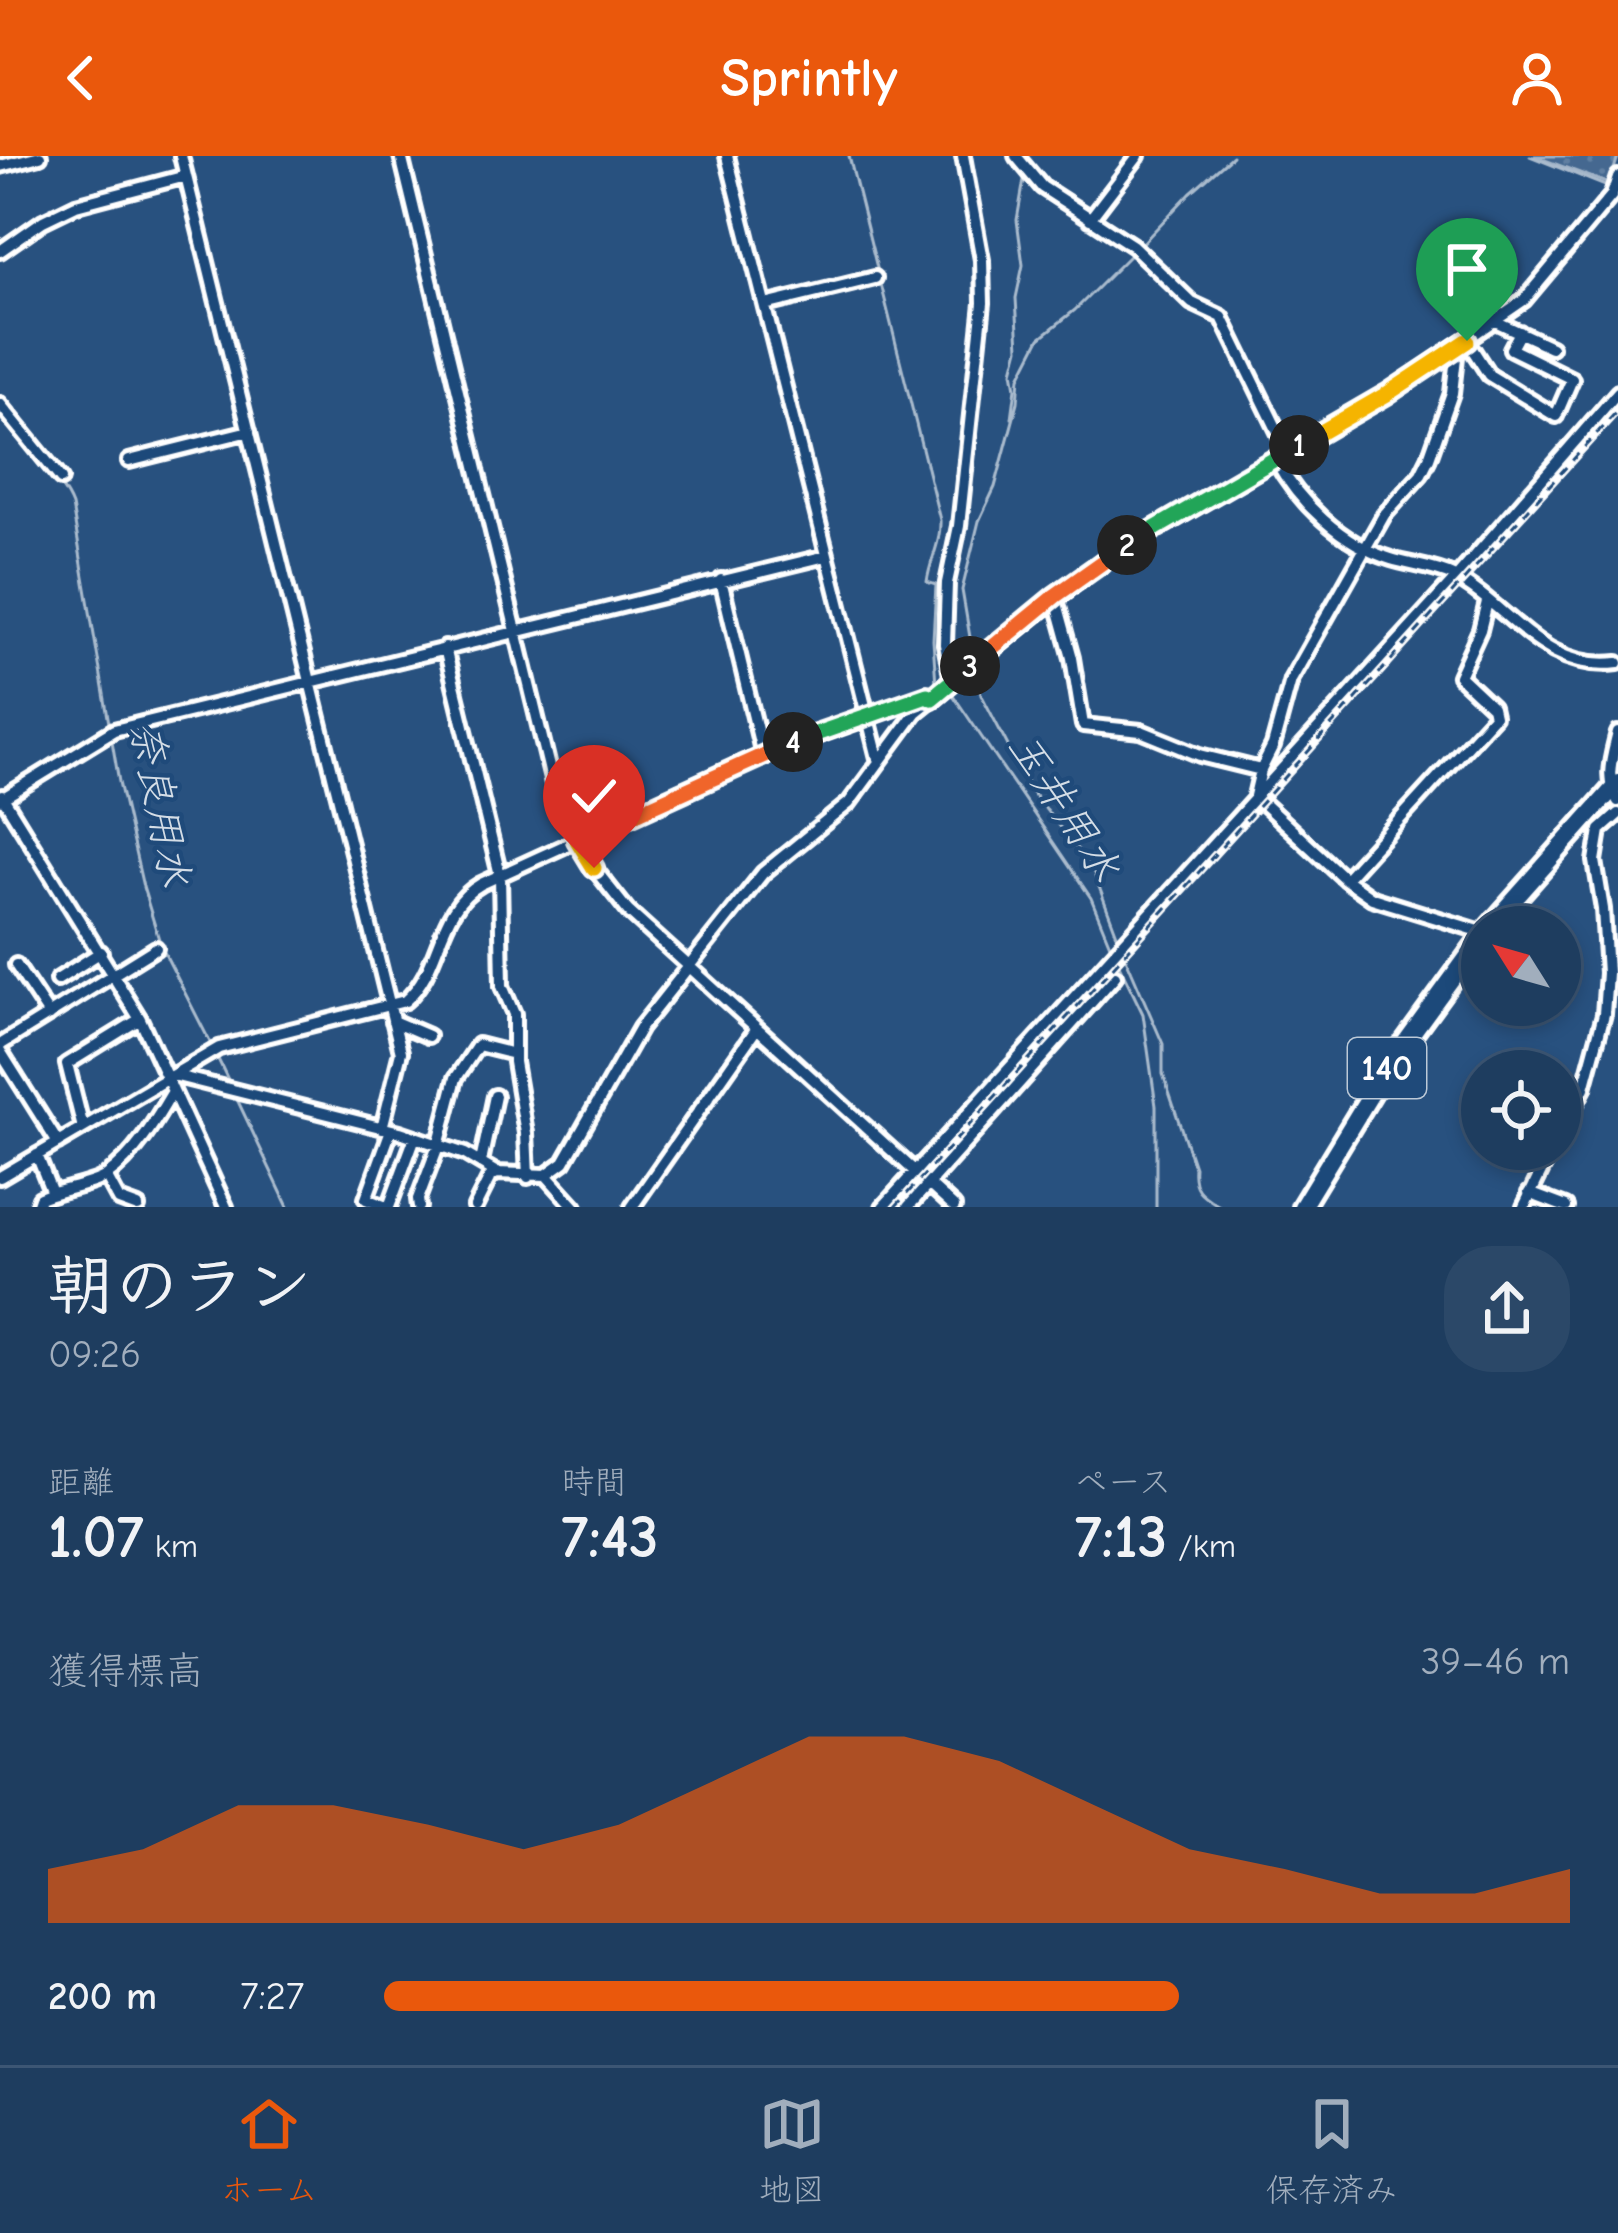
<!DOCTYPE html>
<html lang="ja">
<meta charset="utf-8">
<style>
:root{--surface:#1e3d5f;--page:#2b4868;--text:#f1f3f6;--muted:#a1aebd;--line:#3c5674;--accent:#ea580c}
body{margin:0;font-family:"Comic Neue","Klee One",sans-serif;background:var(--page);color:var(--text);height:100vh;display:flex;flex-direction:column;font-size:45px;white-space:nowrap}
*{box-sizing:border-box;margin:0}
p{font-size:39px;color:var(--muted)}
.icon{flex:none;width:66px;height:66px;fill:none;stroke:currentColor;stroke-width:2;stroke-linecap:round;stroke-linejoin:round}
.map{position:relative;height:1051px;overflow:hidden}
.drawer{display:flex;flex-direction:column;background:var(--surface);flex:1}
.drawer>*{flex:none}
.needle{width:78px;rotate:307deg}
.controls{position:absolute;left:1461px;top:750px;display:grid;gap:24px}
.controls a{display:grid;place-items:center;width:120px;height:120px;border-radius:50%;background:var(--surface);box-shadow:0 6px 18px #0003,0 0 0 3px var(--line);font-size:60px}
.pin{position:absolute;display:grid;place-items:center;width:102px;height:102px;color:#fff;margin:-123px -51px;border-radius:50% 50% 50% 0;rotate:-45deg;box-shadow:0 0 12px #0007}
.pin .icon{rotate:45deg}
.km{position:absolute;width:60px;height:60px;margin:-30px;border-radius:50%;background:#222;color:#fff;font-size:33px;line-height:60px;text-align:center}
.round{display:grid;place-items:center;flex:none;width:126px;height:126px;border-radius:48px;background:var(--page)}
.head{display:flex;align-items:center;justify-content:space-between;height:204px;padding:0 48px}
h1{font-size:66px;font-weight:600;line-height:90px}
.figures{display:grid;grid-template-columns:repeat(3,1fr);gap:18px;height:204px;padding:12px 48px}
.figures div{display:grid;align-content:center}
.figures b{font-size:60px;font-weight:600}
.figures small{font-size:33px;font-weight:400}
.figures p{font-size:33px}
.chart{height:336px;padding:24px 48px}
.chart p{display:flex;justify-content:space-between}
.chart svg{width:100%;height:216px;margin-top:12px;fill:var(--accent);opacity:.7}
ul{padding:0 48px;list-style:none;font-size:39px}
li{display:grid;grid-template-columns:192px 144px 1fr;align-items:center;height:90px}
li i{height:30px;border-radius:15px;background:var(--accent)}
header{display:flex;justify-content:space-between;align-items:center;height:156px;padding:0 48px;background:var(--accent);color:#fff;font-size:54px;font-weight:600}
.tab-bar{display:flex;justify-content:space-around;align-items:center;height:168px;border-top:3px solid var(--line);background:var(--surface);font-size:33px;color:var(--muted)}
.tab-bar a{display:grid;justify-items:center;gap:6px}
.tab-bar .active{color:var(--accent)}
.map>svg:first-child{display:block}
</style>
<header><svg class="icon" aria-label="back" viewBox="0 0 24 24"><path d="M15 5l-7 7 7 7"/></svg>Sprintly<svg class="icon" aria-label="person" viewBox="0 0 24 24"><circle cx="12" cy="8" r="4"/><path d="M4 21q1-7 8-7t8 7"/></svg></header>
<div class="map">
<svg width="1618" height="1051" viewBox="0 0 1618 1051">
<defs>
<pattern id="park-dots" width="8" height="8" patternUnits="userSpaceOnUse" patternTransform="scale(3)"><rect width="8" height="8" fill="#446890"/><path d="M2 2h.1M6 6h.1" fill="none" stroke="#607fa1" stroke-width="1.8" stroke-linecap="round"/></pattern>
</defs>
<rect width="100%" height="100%" fill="#28517f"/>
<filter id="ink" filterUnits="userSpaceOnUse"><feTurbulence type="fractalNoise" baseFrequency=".00833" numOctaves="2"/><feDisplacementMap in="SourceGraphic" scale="24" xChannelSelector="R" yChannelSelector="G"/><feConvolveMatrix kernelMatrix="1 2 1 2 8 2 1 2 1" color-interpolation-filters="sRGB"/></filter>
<g filter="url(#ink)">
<path fill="url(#park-dots)" stroke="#a2b4c8" stroke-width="3" d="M1534,0H1618V1L1609,28Z"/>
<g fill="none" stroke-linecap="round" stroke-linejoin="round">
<path stroke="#aabbcd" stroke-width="3" d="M849,0L940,364C941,388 930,403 927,426L936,429L933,484L936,528L943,526
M1530,0L1608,31
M1139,91L1190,37L1232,0
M975,170L977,132
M1012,262L1016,232L1013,215L1019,192L1016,142L1023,109L1017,64L1025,18
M25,286C39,308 63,326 72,350L119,626L143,731L161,790L213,892
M974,505L962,434L979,365L995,331L1018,246L1020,221L1040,182L1075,154L1132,97
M944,508L946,528
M976,514L981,538L1032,636L1092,712L1119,784
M951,536L1091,742L1111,791
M1122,793L1163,888V918L1194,1011C1192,1035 1202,1039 1221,1051
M1115,800L1143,858L1156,950V1051
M217,901L231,930
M235,939L288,1051"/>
<g stroke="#fff" stroke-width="20">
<path id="minor" d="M181,0L401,896L382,972
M401,0L555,636L594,712L628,755L954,1051
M727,0L879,606
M1016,0L1042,31L1133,90L1192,147L1222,161L1288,296
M0,10L40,0
M1090,63L1138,0
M0,95L43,65L76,49L186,20
M765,149L875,122
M1495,165L1551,191
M1467,185L1489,219L1556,260L1572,223L1511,193L1520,176
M1457,192L1452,237L1429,302L1421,318L1384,359L1291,524L1273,590L1261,614L1255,640L1345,723L1372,742L1482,776
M0,248L61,323
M1275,303C1299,347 1342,388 1391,403C1411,409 1434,411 1453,420C1511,451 1542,516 1618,507
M129,305L249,275
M721,424L763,599
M1055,440L1072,502L1083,569L1141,575L1200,599L1261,614
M445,492L500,719L502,830L514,858V906L526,977L528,1021
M952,525L945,488L947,427L959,370L983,147L982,104L963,0
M1618,577C1612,602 1604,623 1618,645
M2,640L140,863L226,1051
M0,644L114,574L826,400
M1345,723L1494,560L1492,551L1459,520L1480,474L1487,446
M16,809L49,859
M57,824L101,796
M393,865L428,880
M0,889L156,792
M0,895L58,987
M173,919L400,976L465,998L497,1017L546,1019L564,1006L640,872L763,717L849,647L916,556L1108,401L1387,238L1524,144L1612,39L1618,21
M83,972L67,908L140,863
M1560,978L1584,932L1604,858L1607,817L1603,753L1595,705L1600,674L1618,658
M37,999L52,1037
M481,1006L495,940
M546,1019L575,1051
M106,1020L119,1044L138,1051
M0,1021L219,892L405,845C443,812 435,754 481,728L763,599L927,539L933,542
M1529,1037L1566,1051
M37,1051L40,1042C60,1033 88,1031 106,1020C136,999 156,964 173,935
M386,1051L366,1043L391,974
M389,1051L415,981
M419,1051L418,1043L438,990L456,922L478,889L514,898
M475,1051L490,1021L497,1017
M632,1051L757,872
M883,1051L1456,422L1618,236
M908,1051L1115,820
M1524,1051L1552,993"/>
</g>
<g stroke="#fff" stroke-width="26">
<path id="highway" d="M1490,771L1618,627
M1302,1051L1386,913L1482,781"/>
</g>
<use href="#minor" stroke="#1f4a7a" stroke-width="10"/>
<use href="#highway" stroke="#1f4a7a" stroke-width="16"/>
<g stroke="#fff" stroke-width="8">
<path id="rail" d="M895,1051L1618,254"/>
</g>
<use href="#rail" stroke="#1f4a7a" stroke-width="3" stroke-dasharray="9" stroke-linecap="butt"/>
</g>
</g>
<g fill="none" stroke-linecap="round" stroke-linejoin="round" filter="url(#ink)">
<g stroke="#fff" stroke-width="24">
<path id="split-1" d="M1299,289L1387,238L1467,185"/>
</g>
<g stroke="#fff" stroke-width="24">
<path id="split-2" d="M1127,389L1299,289"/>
</g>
<g stroke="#fff" stroke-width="24">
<path id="split-3" d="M970,510L1055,440L1127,389"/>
</g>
<g stroke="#fff" stroke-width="24">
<path id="split-4" d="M793,586L927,539L932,542L970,510"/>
</g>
<g stroke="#fff" stroke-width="24">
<path id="split-5" d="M612,668L793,586"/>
</g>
<g stroke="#fff" stroke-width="24">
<path id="split-6" d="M594,712L577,684L612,668"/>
</g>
<use href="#split-1" stroke="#f5b400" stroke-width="15"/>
<use href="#split-2" stroke="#22a559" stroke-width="15"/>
<use href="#split-3" stroke="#f0652b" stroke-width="15"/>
<use href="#split-4" stroke="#22a559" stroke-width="15"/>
<use href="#split-5" stroke="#f0652b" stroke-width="15"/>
<use href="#split-6" stroke="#f5b400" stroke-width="15"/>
</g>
<g text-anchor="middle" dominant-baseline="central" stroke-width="9" stroke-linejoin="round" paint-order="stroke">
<rect fill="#1f4a7a" stroke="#bcc9d7" stroke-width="3" x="1348" y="882" width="78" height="60" rx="9"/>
<g font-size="36" font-weight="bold" fill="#fff">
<text x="1387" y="912">140</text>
</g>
<g font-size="42" font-style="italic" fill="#d4dde6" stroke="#1f4a7a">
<text transform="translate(160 648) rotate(79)">奈良用水</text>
<text transform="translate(1064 651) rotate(57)">玉井用水</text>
</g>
</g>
</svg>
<div class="controls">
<a><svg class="needle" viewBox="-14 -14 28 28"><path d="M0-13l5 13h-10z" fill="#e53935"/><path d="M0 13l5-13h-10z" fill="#a1aebd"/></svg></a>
<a><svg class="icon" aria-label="locate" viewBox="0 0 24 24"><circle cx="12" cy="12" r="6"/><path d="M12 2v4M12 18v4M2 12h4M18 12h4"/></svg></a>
</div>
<div class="pin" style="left:1467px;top:185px;background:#1e9e55"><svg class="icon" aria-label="arrive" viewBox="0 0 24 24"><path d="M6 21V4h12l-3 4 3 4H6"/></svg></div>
<div class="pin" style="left:594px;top:712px;background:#d93025"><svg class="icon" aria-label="check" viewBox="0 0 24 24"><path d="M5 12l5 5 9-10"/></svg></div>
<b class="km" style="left:1299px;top:289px">1</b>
<b class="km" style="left:1127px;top:389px">2</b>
<b class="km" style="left:970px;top:510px">3</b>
<b class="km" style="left:793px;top:586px">4</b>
</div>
<section class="drawer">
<div class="head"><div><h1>朝のラン</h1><p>09:26</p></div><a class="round"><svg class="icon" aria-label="share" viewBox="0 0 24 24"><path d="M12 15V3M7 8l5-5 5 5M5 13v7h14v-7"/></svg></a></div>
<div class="figures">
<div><p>距離</p><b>1.07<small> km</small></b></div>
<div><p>時間</p><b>7:43</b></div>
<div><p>ペース</p><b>7:13<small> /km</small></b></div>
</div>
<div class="chart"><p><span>獲得標高</span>39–46 m</p>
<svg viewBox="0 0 160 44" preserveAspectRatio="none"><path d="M0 44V33L10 29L20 20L30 20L40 24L50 29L60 24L70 15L80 6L90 6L100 11L110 20L120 29L130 33L140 38L150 38L160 33V44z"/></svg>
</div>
<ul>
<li><b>200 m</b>7:27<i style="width:67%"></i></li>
</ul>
</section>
<nav class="tab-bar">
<a class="active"><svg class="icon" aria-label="home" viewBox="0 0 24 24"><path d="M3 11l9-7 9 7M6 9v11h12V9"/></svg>ホーム</a>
<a><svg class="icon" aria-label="map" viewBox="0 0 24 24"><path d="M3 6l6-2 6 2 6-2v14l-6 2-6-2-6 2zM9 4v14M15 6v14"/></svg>地図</a>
<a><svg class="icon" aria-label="saved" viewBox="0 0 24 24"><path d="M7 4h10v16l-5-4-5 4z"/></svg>保存済み</a>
</nav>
